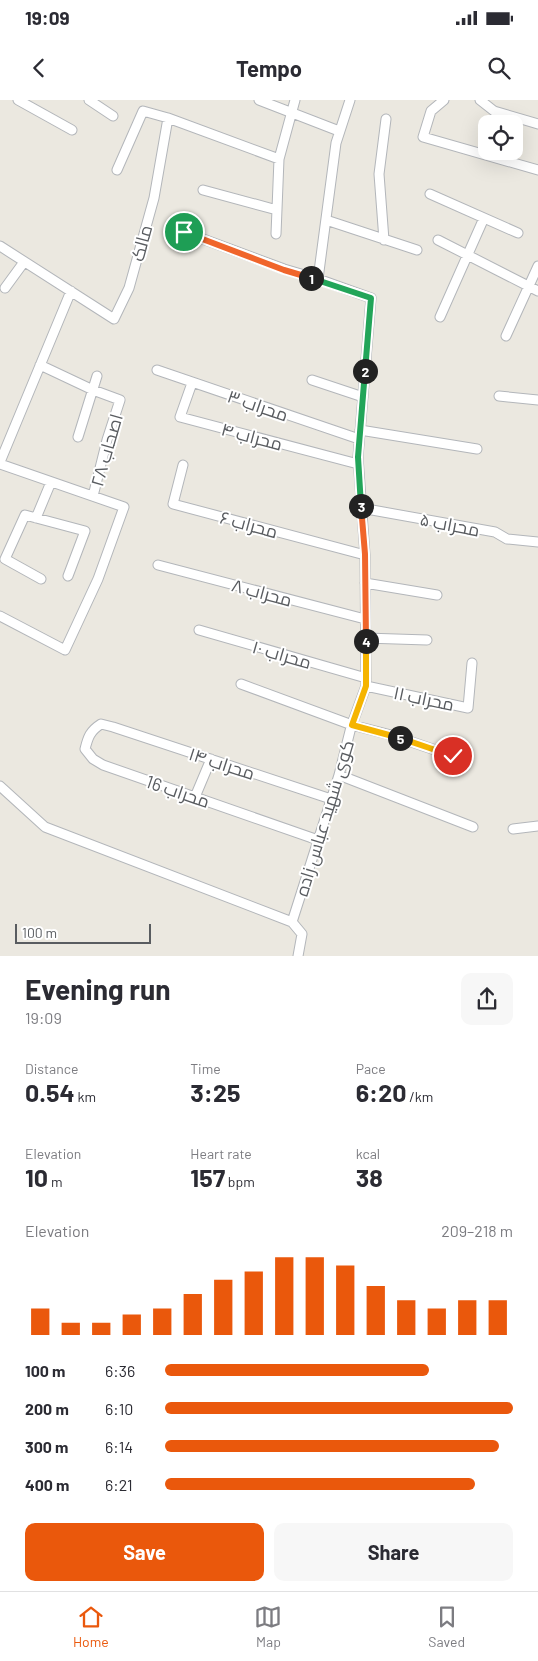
<!DOCTYPE html>
<meta charset="utf-8">
<style>
:root{--surface:#fff;--page:#f7f7f7;--text:#2b2b33;--muted:#7c7c81;--line:#e1e1e2;--accent:#ea580c}
body{margin:0;font-family:Barlow,Cairo,sans-serif;background:var(--page);color:var(--text);height:100vh;display:flex;flex-direction:column;font-size:19px;white-space:nowrap}
*{box-sizing:border-box;margin:0}
p{font-size:16px;color:var(--muted)}
.icon{flex:none;width:28px;height:28px;fill:none;stroke:currentColor;stroke-width:2;stroke-linecap:round;stroke-linejoin:round}
.map{position:relative;height:856px;overflow:hidden}
.drawer{display:flex;flex-direction:column;background:var(--surface);flex:1}
.drawer>*{flex:none}
.controls{position:absolute;left:478px;top:15px;display:grid;gap:10px}
.controls a{display:grid;place-items:center;width:45px;height:45px;border-radius:10px;background:var(--surface);box-shadow:0 5px 20px #0002;font-size:25px}
.scale{position:absolute;left:15px;bottom:12px;width:136px;box-sizing:border-box;padding-left:5px;border:2px solid #595c60;border-top:0;font-size:14px;line-height:18px;white-space:nowrap;color:#595c60;-webkit-text-stroke:4px #fff;paint-order:stroke}
.pin{position:absolute;display:grid;place-items:center;width:42px;height:42px;color:#fff;margin:-21px;border:2px solid #fff;border-radius:50%;box-shadow:0 1px 5px #0007}
.km{position:absolute;width:25px;height:25px;margin:-12px;border-radius:50%;background:#222;color:#fff;font-size:14px;line-height:25px;text-align:center}
.round{display:grid;place-items:center;flex:none;width:52px;height:52px;border-radius:10px;background:var(--page)}
.head{display:flex;align-items:center;justify-content:space-between;height:85px;padding:0 25px}
h1{font-size:28px;font-weight:700;line-height:38px}
.metrics{display:grid;grid-template-columns:repeat(3,1fr);gap:8px;height:85px;padding:5px 25px}
.metrics div{display:grid;align-content:center}
.metrics b{font-size:25px;font-weight:700}
.metrics small{font-size:14px;font-weight:400}
.metrics p{font-size:14px}
.chart{height:140px;padding:10px 25px}
.chart p{display:flex;justify-content:space-between}
.chart svg{width:100%;height:90px;margin-top:5px;stroke:var(--accent);stroke-width:6}
.cta{display:flex;gap:10px;margin-top:auto;padding:10px 25px}
.cta a{flex:1;height:58px;border-radius:10px;background:var(--accent);color:#fff;font-size:20px;font-weight:700;line-height:58px;text-align:center}
.cta a+a{background:var(--page);color:var(--text)}
ul{padding:0 25px;list-style:none;font-size:16px}
li{display:grid;grid-template-columns:80px 60px 1fr;align-items:center;height:38px}
li i{height:12px;border-radius:6px;background:var(--accent)}
.status{display:flex;justify-content:space-between;align-items:center;height:35px;padding:0 25px;background:var(--surface);direction:ltr}
.status svg{height:14px;fill:currentColor}
header{display:flex;justify-content:space-between;align-items:center;height:65px;padding:0 25px;background:var(--surface);font-size:22px;font-weight:700}
.dock{display:flex;justify-content:space-around;align-items:center;height:70px;border-top:1px solid var(--line);background:var(--surface);font-size:14px;color:var(--muted)}
.dock a{display:grid;justify-items:center;gap:2px}
.dock .current{color:var(--accent)}
.map>svg:first-child{display:block}
</style>
<div class="status"><b>19:09</b><svg viewBox="0 0 49 12"><path d="M0 12V9h3v3zM5 12V6h3v6zM10 12V3h3v9zM15 12V0h3v12zM26 1h20v11H26zM47 4h2v5h-2z"/></svg></div>
<header><svg class="icon" aria-label="back" viewBox="0 0 24 24"><path d="M15 5l-7 7 7 7"/></svg>Tempo<svg class="icon" aria-label="search" viewBox="0 0 24 24"><circle cx="10" cy="10" r="6"/><path d="M15 15l6 6"/></svg></header>
<div class="map">
<svg width="538" height="856" viewBox="0 0 538 856">
<rect width="100%" height="100%" fill="#ebe8e0"/>
<g fill="none" stroke-linecap="round" stroke-linejoin="round">
<g stroke="#b3b6ba" stroke-width="11">
<path id="minor" d="M18,0L72,30
M89,0L113,16
M259,0L339,31
M444,0L431,11L423,37L538,70
M480,0L494,11L538,24
M117,70L143,11L168,18
M203,90L277,110
M430,94L518,133
M326,120L417,150
M184,132L284,169L318,179
M276,134L279,59L295,0
M384,140L379,74L386,19
M438,140L538,191
M0,146L114,219L129,188L154,98L168,18L279,59
M5,188L24,162
M440,217L484,118
M506,236L538,166
M40,265L93,290L120,300L107,340L93,396
M157,270L359,339
M312,280L363,297
M192,283L180,317L358,364
M499,296L538,300
M360,330L477,349
M78,337L97,276
M0,362L71,191
M0,364L124,407L98,479L65,550L0,516
M183,365L173,404L365,455
M361,408L495,432L507,439L538,442
M36,418L51,382
M158,465L365,519
M41,479L5,459L25,415L85,431L68,476
M365,483L437,495
M199,530L366,578
M365,538L427,540
M241,584L352,625L391,635L453,656
M366,586L468,608L472,563
M339,675L473,727
M0,686L45,727L292,822L302,834L298,856
M195,697L211,659
M513,729L538,726
M318,740L103,665L93,659L85,649C88,637 90,631 101,624L113,627L331,699
M292,822L339,675L351,627L366,586L365,455L358,357L371,198L318,179L336,43L350,0"/>
</g>
<use href="#minor" stroke="#fff" stroke-width="9"/>
</g>
<g fill="none" stroke-linecap="round" stroke-linejoin="round">
<g stroke="#fff" stroke-width="10">
<path id="split-1" d="M184,132L284,170L311,178"/>
</g>
<g stroke="#fff" stroke-width="10">
<path id="split-2" d="M311,178L371,198L365,271"/>
</g>
<g stroke="#fff" stroke-width="10">
<path id="split-3" d="M361,406L358,357L365,271"/>
</g>
<g stroke="#fff" stroke-width="10">
<path id="split-4" d="M361,406L365,454L366,541"/>
</g>
<g stroke="#fff" stroke-width="10">
<path id="split-5" d="M366,541V586L352,625L400,638"/>
</g>
<g stroke="#fff" stroke-width="10">
<path id="split-6" d="M400,638L453,656"/>
</g>
<use href="#split-1" stroke="#f0652b" stroke-width="6"/>
<use href="#split-2" stroke="#22a559" stroke-width="6"/>
<use href="#split-3" stroke="#22a559" stroke-width="6"/>
<use href="#split-4" stroke="#f0652b" stroke-width="6"/>
<use href="#split-5" stroke="#f5b400" stroke-width="6"/>
<use href="#split-6" stroke="#f5b400" stroke-width="6"/>
</g>
<g text-anchor="middle" dominant-baseline="central" stroke-width="4" stroke-linejoin="round" paint-order="stroke">
<g font-size="18" fill="#595c60" stroke="#fff">
<text transform="translate(141 143) rotate(-75)">مالک</text>
<text transform="translate(258 305) rotate(19)">محراب ۳</text>
<text transform="translate(252 336) rotate(15)">محراب ۴</text>
<text transform="translate(106 350) rotate(-74)">اصحاب ۲۸</text>
<text transform="translate(249 424) rotate(15)">محراب ۶</text>
<text transform="translate(450 424) rotate(11)">محراب ۵</text>
<text transform="translate(262 492) rotate(15)">محراب ۸</text>
<text transform="translate(282 554) rotate(16)">محراب ۱۰</text>
<text transform="translate(424 598) rotate(12)">محراب ۱۱</text>
<text transform="translate(222 663) rotate(18)">محراب ۱۴</text>
<text transform="translate(178 691) rotate(19)">محراب 16</text>
<text transform="translate(324 718) rotate(-73)">کوی شهید عباس زاده</text>
</g>
</g>
</svg>
<div class="controls">
<a><svg class="icon" aria-label="locate" viewBox="0 0 24 24"><circle cx="12" cy="12" r="6"/><path d="M12 2v4M12 18v4M2 12h4M18 12h4"/></svg></a>
</div>
<div class="scale">100 m</div>
<div class="pin" style="left:184px;top:132px;background:#1e9e55"><svg class="icon" aria-label="arrive" viewBox="0 0 24 24"><path d="M6 21V4h12l-3 4 3 4H6"/></svg></div>
<div class="pin" style="left:453px;top:656px;background:#d93025"><svg class="icon" aria-label="check" viewBox="0 0 24 24"><path d="M5 12l5 5 9-10"/></svg></div>
<b class="km" style="left:311px;top:178px">1</b>
<b class="km" style="left:365px;top:271px">2</b>
<b class="km" style="left:361px;top:406px">3</b>
<b class="km" style="left:366px;top:541px">4</b>
<b class="km" style="left:400px;top:638px">5</b>
</div>
<section class="drawer">
<div class="head"><div><h1>Evening run</h1><p>19:09</p></div><a class="round"><svg class="icon" aria-label="share" viewBox="0 0 24 24"><path d="M12 15V3M7 8l5-5 5 5M5 13v7h14v-7"/></svg></a></div>
<div class="metrics">
<div><p>Distance</p><b>0.54<small> km</small></b></div>
<div><p>Time</p><b>3:25</b></div>
<div><p>Pace</p><b>6:20<small> /km</small></b></div>
</div>
<div class="metrics">
<div><p>Elevation</p><b>10<small> m</small></b></div>
<div><p>Heart rate</p><b>157<small> bpm</small></b></div>
<div><p>kcal</p><b>38</b></div>
</div>
<div class="chart"><p><span>Elevation</span>209–218 m</p>
<svg viewBox="0 0 160 44" preserveAspectRatio="none"><path d="M5 44V31M15 44V38M25 44V38M35 44V34M45 44V31M55 44V24M65 44V17M75 44V13M85 44V6M95 44V6M105 44V10M115 44V20M125 44V27M135 44V31M145 44V27M155 44V27"/></svg>
</div>
<ul>
<li><b>100 m</b>6:36<i style="width:76%"></i></li>
<li><b>200 m</b>6:10<i style="width:100%"></i></li>
<li><b>300 m</b>6:14<i style="width:96%"></i></li>
<li><b>400 m</b>6:21<i style="width:89%"></i></li>
</ul>
<div class="cta"><a>Save</a><a>Share</a></div>
</section>
<nav class="dock">
<a class="current"><svg class="icon" aria-label="home" viewBox="0 0 24 24"><path d="M3 11l9-7 9 7M6 9v11h12V9"/></svg>Home</a>
<a><svg class="icon" aria-label="map" viewBox="0 0 24 24"><path d="M3 6l6-2 6 2 6-2v14l-6 2-6-2-6 2zM9 4v14M15 6v14"/></svg>Map</a>
<a><svg class="icon" aria-label="saved" viewBox="0 0 24 24"><path d="M7 4h10v16l-5-4-5 4z"/></svg>Saved</a>
</nav>
